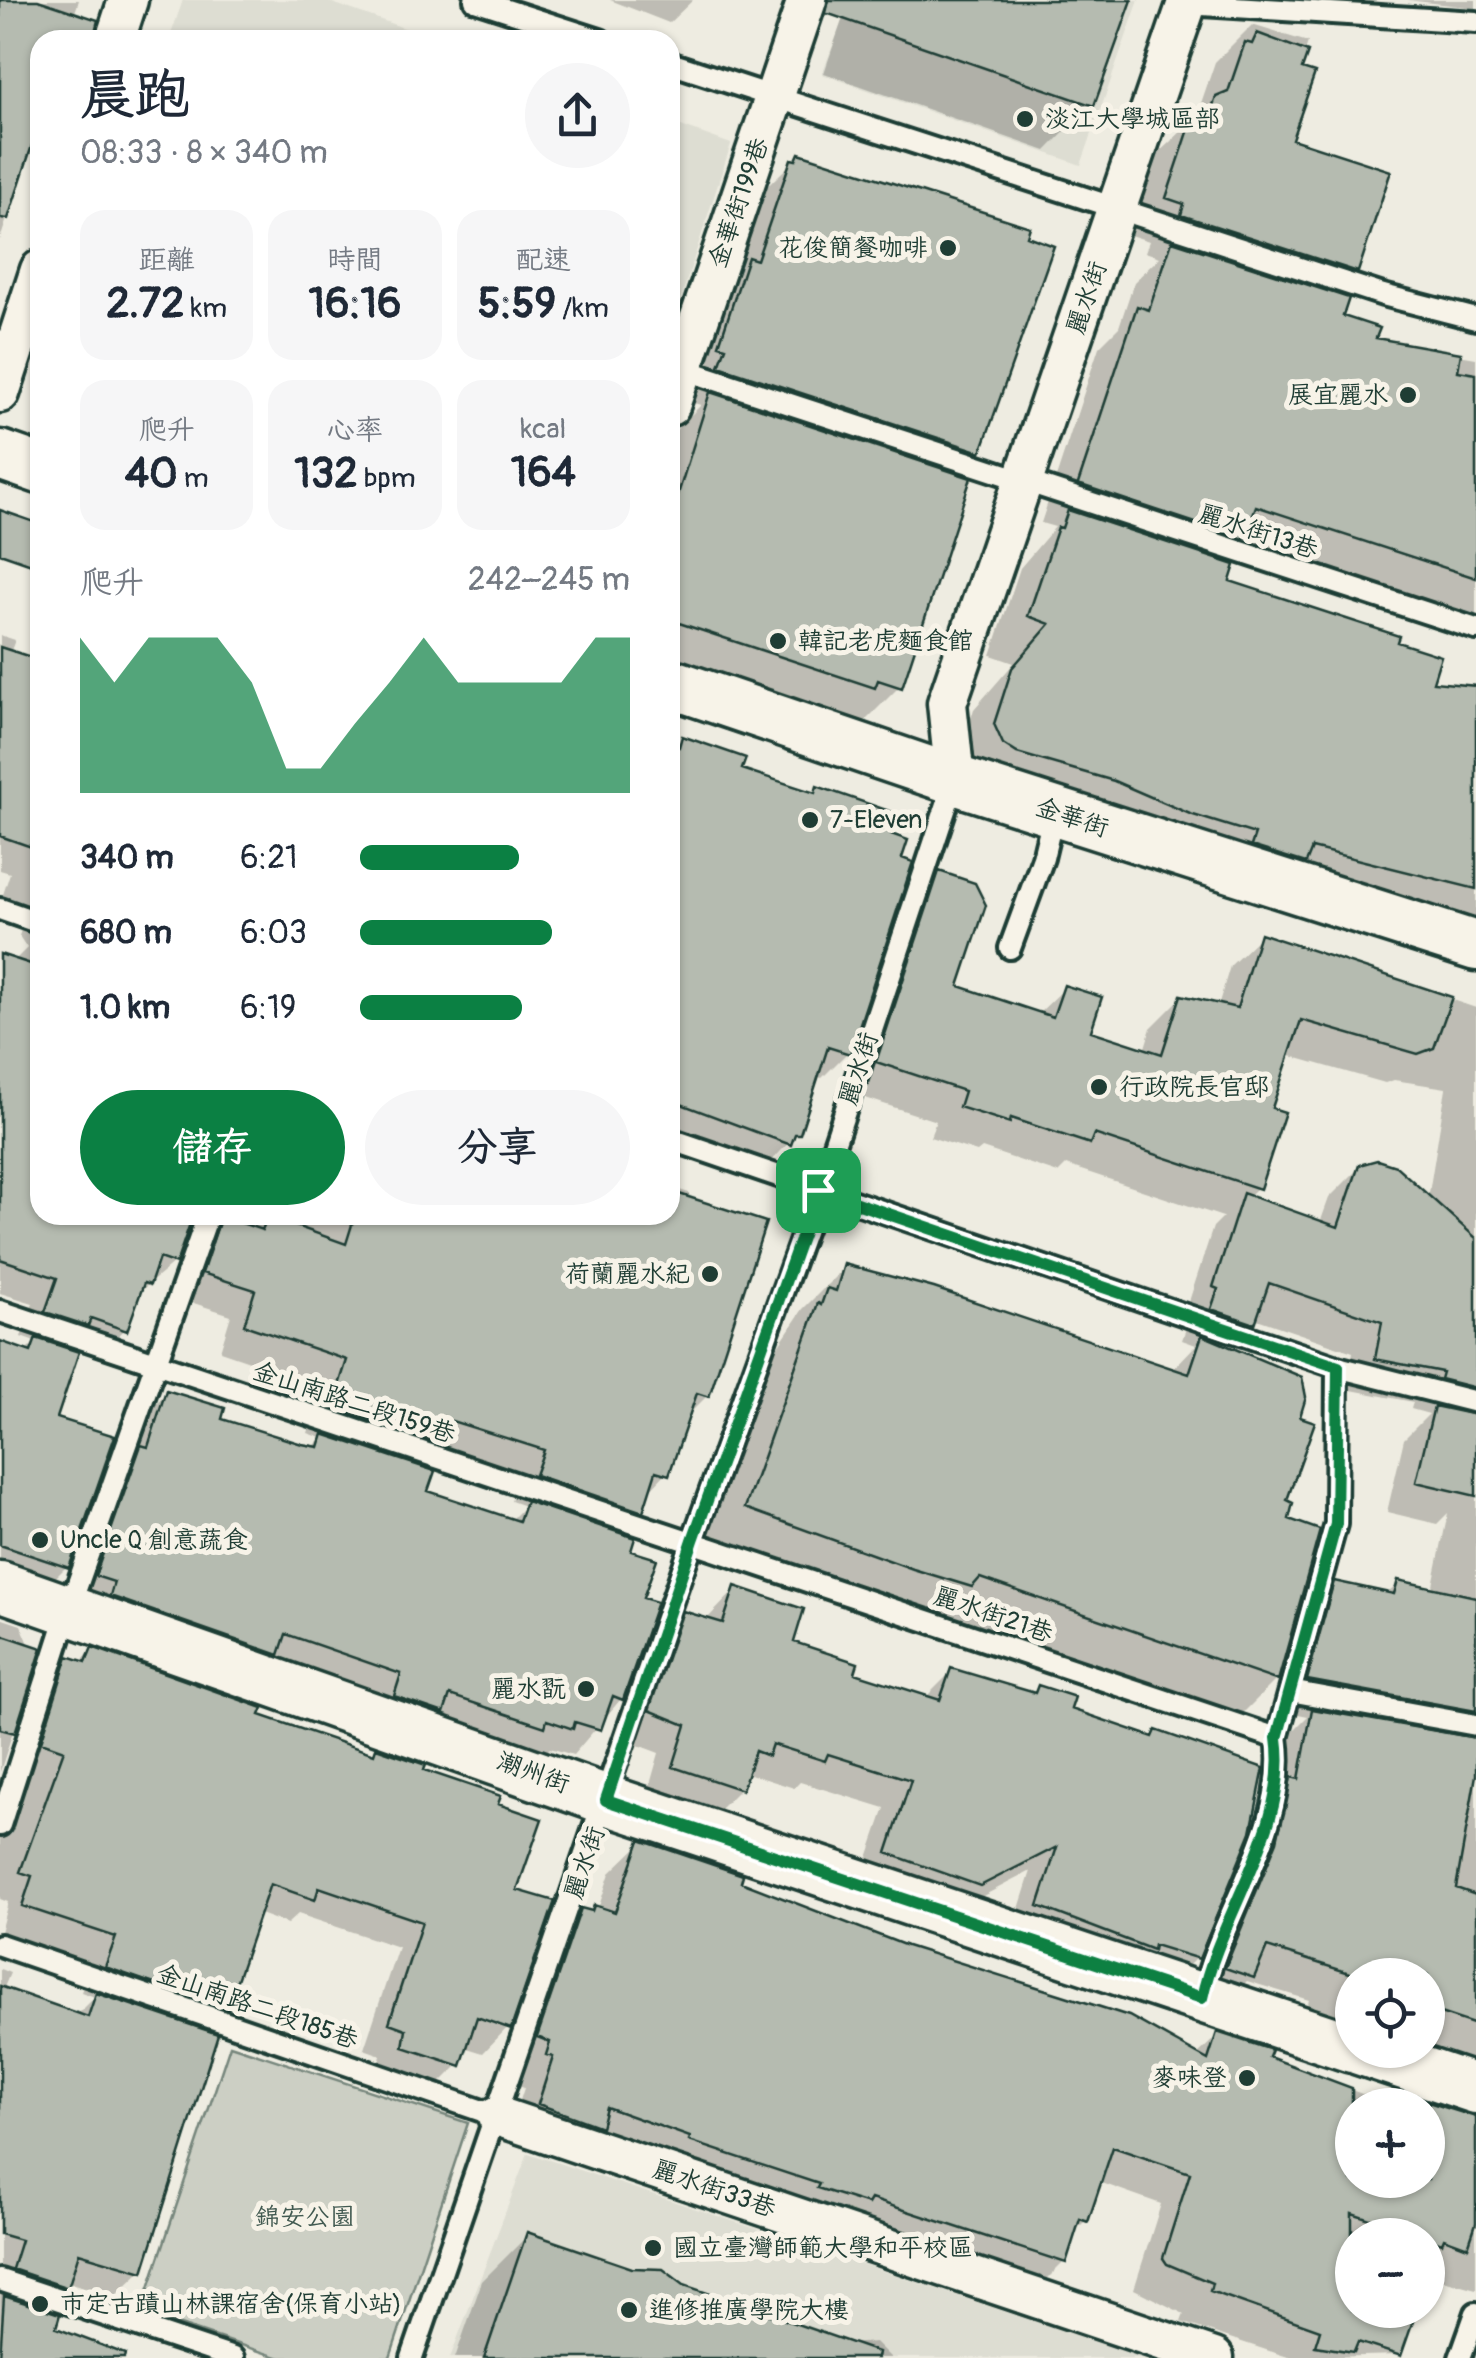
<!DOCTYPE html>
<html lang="zh-TW">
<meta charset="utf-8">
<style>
:root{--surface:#fff;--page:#f6f6f7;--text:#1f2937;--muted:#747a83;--accent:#0b8043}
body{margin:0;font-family:Pangolin,"LXGW WenKai TC",sans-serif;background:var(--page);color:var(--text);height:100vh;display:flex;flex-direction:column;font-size:38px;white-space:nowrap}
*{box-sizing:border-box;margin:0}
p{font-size:32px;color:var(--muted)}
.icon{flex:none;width:55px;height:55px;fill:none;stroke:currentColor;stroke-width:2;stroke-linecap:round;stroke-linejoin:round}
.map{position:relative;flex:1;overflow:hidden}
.sheet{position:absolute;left:30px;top:30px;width:650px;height:1195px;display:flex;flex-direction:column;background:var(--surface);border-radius:30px;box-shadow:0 2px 8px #0004}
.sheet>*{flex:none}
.fabs{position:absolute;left:1335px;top:1958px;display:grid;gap:20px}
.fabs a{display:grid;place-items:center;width:110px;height:110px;border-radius:50%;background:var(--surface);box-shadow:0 2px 8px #0004;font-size:50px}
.pin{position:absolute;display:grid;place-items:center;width:85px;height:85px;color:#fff;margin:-42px;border-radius:20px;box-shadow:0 5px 15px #0006}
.round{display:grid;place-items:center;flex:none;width:105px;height:105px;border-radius:52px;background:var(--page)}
.overview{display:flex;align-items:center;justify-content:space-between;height:170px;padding:0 50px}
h1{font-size:55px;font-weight:700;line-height:75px}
.stats{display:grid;grid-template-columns:repeat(3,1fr);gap:15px;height:170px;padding:10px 50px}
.stats div{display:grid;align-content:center;border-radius:25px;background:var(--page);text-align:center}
.stats b{font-size:42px;font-weight:700}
.stats small{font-size:28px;font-weight:400}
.stats p{font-size:28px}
.chart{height:280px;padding:20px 50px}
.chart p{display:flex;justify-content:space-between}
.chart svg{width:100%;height:180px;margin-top:10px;fill:var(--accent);opacity:.7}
.cta{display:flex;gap:20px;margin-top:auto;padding:20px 50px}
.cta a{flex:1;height:115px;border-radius:60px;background:var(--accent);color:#fff;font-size:40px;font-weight:700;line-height:115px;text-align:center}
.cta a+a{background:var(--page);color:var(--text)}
ul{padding:0 50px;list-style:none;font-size:32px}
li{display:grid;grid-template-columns:160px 120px 1fr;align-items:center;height:75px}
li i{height:25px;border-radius:12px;background:var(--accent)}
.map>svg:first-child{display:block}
</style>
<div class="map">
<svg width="1476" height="2358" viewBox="0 0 1476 2358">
<rect width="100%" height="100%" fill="#eeece1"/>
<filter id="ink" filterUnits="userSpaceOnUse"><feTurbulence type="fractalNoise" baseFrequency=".01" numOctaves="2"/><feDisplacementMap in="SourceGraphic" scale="20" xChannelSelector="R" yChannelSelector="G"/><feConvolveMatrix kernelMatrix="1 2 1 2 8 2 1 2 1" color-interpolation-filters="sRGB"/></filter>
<g filter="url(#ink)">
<path fill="#ddddd2" d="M183,0H324L438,40H169Z
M850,0H1139L1081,165L822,74Z
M670,122L731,144L670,332Z
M528,2153L1145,2358H450Z"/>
<path fill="#cccfc4" stroke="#76867c" stroke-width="2.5" d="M230,2045L468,2123L390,2358H280L141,2312Z"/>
<path fill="#0003" fill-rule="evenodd" d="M0,0H79L66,40H40V118L0,240Z
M610,0H693L669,23Z
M849,0H1129L1091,105L1046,151L824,73Z
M1208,0H1398H1290L1283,7Z
M1407,0H1476V8Z
M1252,25L1308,42L1299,70L1289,140L1356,271L1331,295L1340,317L1373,340L1476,358V628L1231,549L1218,562L1226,582L1393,644L1430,682L1476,689V941L974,789L960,753L974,709L1014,663L991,655L1020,568L1055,527L1041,523L1099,347L1119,327L1134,282L1160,257L1145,252L1149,241L1130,235L1157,154L1196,118L1215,62Z
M799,156L979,451L955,475L900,686L854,732L670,680V436L701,405L686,401L757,196Z
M0,635L15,640L10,653L40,663V1215H670V1187L689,1193L707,1396L686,1417L666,1473L646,1494L641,1510L617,1534L628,1552L640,1600L621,1699L573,1755L550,1748L544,1754L70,1602L140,1420L166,1393L218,1420L312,1448L322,1438L308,1433L323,1386L220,1351L231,1315L178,1298L192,1231L186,1228L174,1263L138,1293L125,1329L100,1355L67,1344L62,1349L54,1419L67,1566L41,1592L0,1578V1344L25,1352L35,1342L21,1337L33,1303L0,1293V957L14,961L27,948L19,936L27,912L0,904L10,873L0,870ZM436,1449L520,1476L511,1501L525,1506L510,1521L425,1492L418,1468Z
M683,739L739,770L812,795L818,789L848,1052L822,1078L816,1076L798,1133L763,1170L670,1134V748Z
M940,874L956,988L1038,1014L1065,988L1088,1033L1144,1051L1151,1028L1181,998L1218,1006L1230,966L1261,936L1476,1008V2065L1428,2049V1975H1352V2023L1306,2008L1309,2000L1247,1981L1221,2007L1196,1998L1247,1874L1282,1742L1308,1716L1278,1710L1305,1615L1335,1584L1386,1595L1399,1583L1432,1590L1448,1513L1437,1524L1387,1512L1404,1439L1429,1414L1411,1409L1413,1402L1346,1389L1353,1352L1254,1318L1227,1348L1284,1502L1286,1521L1276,1680L1234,1722L704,1551L776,1349L803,1309L845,1267L1171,1371L1196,1345L1182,1340L1189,1319L1184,1317L1213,1227L1223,1217L1066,1165L1058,1173L982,1148L977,1152L930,1137L936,1121L847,1092L910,904ZM1287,1055L1385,1083L1394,1080L1446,1088L1428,1199L1360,1167L1329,1198L1320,1223L1247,1198L1257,1188L1269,1109Z
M736,1589L791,1643L852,1675L925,1698L952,1671L1031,1695L1038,1688L1068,1710L1151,1739L1156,1733L1196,1958L1168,1986L1011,1934L1031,1871L950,1913L860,1881L885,1808L800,1782L794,1788L747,1773L740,1789L712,1817L647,1795L659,1753L622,1739L656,1642L684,1613L706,1620Z
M0,1618L21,1625L30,1646L39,1649L0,1772Z
M92,1650L257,1716L372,1755L377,1751L495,1806L514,1892L508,2027L483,2053L464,2047L459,2064L433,2090L378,2072L381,2055L364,2049L398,1947L298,1914L287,1924L257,1913L225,2007L201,2031L141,2271L115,2296L67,2282L41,2311L53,2329L100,2358H0V1969L10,1973L3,1990L76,2016L95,1997L81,1992L92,1962L0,1932L8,1902L0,1899V1820L43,1685L69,1659L80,1663Z
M641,1843L737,1884L1196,2056L1218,2035L1266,2059L1387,2103L1396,2094L1476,2120V2289L1428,2276V2235H1352V2310H1415L1399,2355L1291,2358L1181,2322L1184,2314L1134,2289L1161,2204L1099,2182L1086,2220L1073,2233L1064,2262L1033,2293L509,2135L524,2088L517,2085L522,2072L508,2068L551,1941L582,1911L598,1909L610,1873ZM1352,2105H1428V2180H1352Z
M528,2235L847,2344L875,2342L891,2358H455L482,2281Z"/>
<path fill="#b5bbb0" stroke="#1f3d34" stroke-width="2.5" d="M0,0H38L98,20L93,40H40V121L8,219L0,218Z
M829,0H1132L1094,106L826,13Z
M1257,33L1308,52L1302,69L1315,73L1292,139L1391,171L1358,272L1181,215L1184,204L1166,198L1194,114L1208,119L1216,97L1228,92L1245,42L1252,44Z
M799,153L1030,227L1027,236L1054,246L981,452L719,366L726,347L719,345L748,257L757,260L791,159L796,160Z
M1172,241L1349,298L1343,316L1380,328L1376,338L1461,353L1458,371L1476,374V578L1256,506L1244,539L1078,484L1137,306L1149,310Z
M710,392L971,478L902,688L878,680L875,688L670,620V520Z
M0,510L40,524V567L0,553Z
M1068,510L1235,565L1230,581L1399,636L1397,642L1441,656L1433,682L1476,686V889L1312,848L1306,863L1251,846L1255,834L1190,814L1114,781L1017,753L1003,744L994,724L1012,668L1050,624L1028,616L1058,527L1062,528Z
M0,647L40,660V850L0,836Z
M682,736L746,758L742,769L815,793L817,786L898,814L891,834L908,840L902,858L913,862L850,1054L828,1047L800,1134H795L791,1145L670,1100V744L679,747Z
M939,871L975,883L986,905L959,986L1053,1017L1064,985L1102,997L1091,1031L1162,1054L1181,995L1237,1008L1260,933L1452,997L1434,1048L1418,1054L1301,1020L1272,1108L1285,1112L1260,1189L1094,1134L1090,1144L1011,1118L1010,1123L959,1107L964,1091L876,1062Z
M0,954L40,967V1215H193L176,1264L159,1258L150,1285L144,1283L127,1331L91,1318L88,1326L45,1312L57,1278L0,1259Z
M1377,1160L1396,1166L1476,1238V1388L1440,1379L1442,1372L1375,1359L1382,1322L1269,1283L1255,1324L1211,1309L1218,1289L1213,1287L1243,1193L1338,1227L1359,1165Z
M670,1191L766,1222L709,1397L697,1393L669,1475L656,1471L643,1512L535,1475L544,1450L452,1421L444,1445L332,1407L347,1360L244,1325L255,1290L202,1273L221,1216L262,1230L268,1216L346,1244L355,1215H670Z
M844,1264L934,1288L1189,1374L1202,1335L1302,1377L1306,1397L1300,1417L1315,1422L1287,1500L1293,1503L1289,1519L1320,1530L1278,1681L980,1578L972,1587L913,1569L745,1508L818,1303L821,1305L827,1288L836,1291Z
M36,1338L79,1352L57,1418L115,1436L69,1568L0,1545V1341L31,1352Z
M166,1390L225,1408L222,1419L302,1444L319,1447L323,1434L435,1471L428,1491L519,1521L526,1501L635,1538L631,1551L657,1559L643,1598L657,1602L623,1700L613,1696L601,1730L575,1722L573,1729L547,1720L545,1727L450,1695L444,1713L394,1696L401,1674L286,1634L279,1655L110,1596L114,1582L95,1576L141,1445L148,1447Z
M1434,1406L1476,1415V1496L1416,1482Z
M1398,1580L1476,1597V1711L1307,1680L1334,1581L1394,1594Z
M735,1586L804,1609L794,1642L858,1663L855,1673L940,1700L951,1668L1035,1693L1038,1685L1075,1697L1071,1709L1153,1737L1156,1730L1264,1768L1251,1832L1199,1959L1154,1945L1153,1950L1038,1906L1057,1847L980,1886L887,1853L911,1780L828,1754L825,1761L772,1744L768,1756L755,1751L742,1790L673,1767L686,1725L649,1710L683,1611L723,1623Z
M0,1634L42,1648L15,1733L0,1729Z
M92,1647L263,1708L260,1715L374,1754L376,1748L426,1765L424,1770L501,1796L498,1804L542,1819L517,1890L555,1901L511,2029L477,2017L461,2066L403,2047L406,2029L389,2023L422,1922L319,1887L315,1900L270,1884L227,2009L105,1967L116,1937L22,1906L32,1876L20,1872L64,1750L41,1742L68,1656L86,1662Z
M1312,1709L1476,1738V1775L1456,1888L1476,1895V2025L1428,2009V1975H1356L1267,1947L1254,1978L1225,1968L1277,1841L1291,1777L1299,1779Z
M640,1840L743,1875L741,1882L907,1946L1129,2016L1208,2060L1217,2032L1272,2050L1269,2057L1352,2088V2180H1428V2102L1476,2117V2223L1468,2247L1444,2238L1442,2243L1352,2213V2310H1417L1401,2356L1358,2342L1354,2352L1315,2346L1320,2330L1210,2291L1212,2283L1167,2264L1163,2258L1190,2173L1113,2147L1088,2222L1080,2219L1066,2263L871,2199L868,2204L817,2188L819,2184L689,2141L690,2137L606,2107L601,2127L538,2104L553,2057L546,2055L550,2042L537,2037L581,1908L592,1911L594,1905L615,1912Z
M0,1986L88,2017L96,1993L218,2034L143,2272L79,2253L68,2288L12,2269L21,2240L0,2234Z
M527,2232L632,2268L663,2269L684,2285L878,2352L877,2358H484Z
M4,2296L60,2314L56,2328L125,2354L124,2358H0Z"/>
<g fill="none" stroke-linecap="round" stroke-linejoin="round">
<g stroke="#1f3d34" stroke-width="28">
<path id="service" d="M475,0L600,40
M1186,4L1476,22
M670,63L1383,295L1476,319
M683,369L1476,629
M0,909L40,923
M1010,948L1043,858L1054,812
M670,1139L1337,1367L1476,1402
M0,1311L1277,1738
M1290,1691L1476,1725
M0,1825L69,1609L208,1215
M0,1945L497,2116
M1202,1998C1220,1912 1290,1826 1277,1738L1336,1524L1337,1367
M0,2280L233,2358
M412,2358L693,1540L819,1190L955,780
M1460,2358L1476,2313"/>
</g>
<g stroke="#1f3d34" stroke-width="45">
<path id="minor" d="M115,40L128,0
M0,393L40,270
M670,406L807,0
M955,780L947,703L1188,0
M497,2116L1214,2358"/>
</g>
<g stroke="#1f3d34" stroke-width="55">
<path id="tertiary" d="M0,455L40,469
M670,683L955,780L1476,946
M0,1586L607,1800L1352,2048
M1359,2050L1476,2089"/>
</g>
<use href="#service" stroke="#f7f3e8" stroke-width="20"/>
<use href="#minor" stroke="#f7f3e8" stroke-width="38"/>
<use href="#tertiary" stroke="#f7f3e8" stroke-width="48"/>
</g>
</g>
<g fill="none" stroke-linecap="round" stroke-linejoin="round" filter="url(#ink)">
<g stroke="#fff" stroke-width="20">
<path id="route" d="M818,1190L1338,1367L1336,1524L1277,1738C1290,1827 1220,1913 1202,1998L606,1800L693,1540Z"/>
</g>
<use href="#route" stroke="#0b8043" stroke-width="12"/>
</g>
<g fill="#1f3d34" stroke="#f7f3e8" stroke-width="4">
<circle cx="1025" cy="119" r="10"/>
<circle cx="948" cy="248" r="10"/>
<circle cx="1408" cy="395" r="10"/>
<circle cx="778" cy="641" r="10"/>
<circle cx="810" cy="820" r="10"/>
<circle cx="1099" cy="1087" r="10"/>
<circle cx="710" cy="1274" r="10"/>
<circle cx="40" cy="1540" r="10"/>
<circle cx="586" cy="1689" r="10"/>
<circle cx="1247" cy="2078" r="10"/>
<circle cx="653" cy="2248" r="10"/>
<circle cx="40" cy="2304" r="10"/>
<circle cx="629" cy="2310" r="10"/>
</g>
<g text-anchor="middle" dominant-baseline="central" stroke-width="10" stroke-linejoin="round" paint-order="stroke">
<g font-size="25" fill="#1f3d34" stroke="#f7f3e8" text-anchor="start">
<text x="1045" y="119">淡江大學城區部</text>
<text x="928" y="248" text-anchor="end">花俊簡餐咖啡</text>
<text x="1388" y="395" text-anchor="end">展宜麗水</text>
<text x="798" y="641">韓記老虎麵食館</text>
<text x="830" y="820">7-Eleven</text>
<text x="1119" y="1087">行政院長官邸</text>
<text x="690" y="1274" text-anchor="end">荷蘭麗水紀</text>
<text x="60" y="1540">Uncle Q 創意蔬食</text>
<text x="566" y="1689" text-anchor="end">麗水翫</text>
<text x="1227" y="2078" text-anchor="end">麥味登</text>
<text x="673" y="2248">國立臺灣師範大學和平校區</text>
<text x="60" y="2304">市定古蹟山林課宿舍(保育小站)</text>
<text x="649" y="2310">進修推廣學院大樓</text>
</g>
<g font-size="25" fill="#1f3d34" stroke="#f7f3e8">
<text transform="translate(739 203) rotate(-71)">金華街199巷</text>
<text transform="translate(1087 298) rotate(-71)">麗水街</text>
<text transform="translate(1258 532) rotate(18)">麗水街13巷</text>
<text transform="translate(1072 818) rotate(18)">金華街</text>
<text transform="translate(859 1069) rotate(-72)">麗水街</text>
<text transform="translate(354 1403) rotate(18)">金山南路二段159巷</text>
<text transform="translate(993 1615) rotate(19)">麗水街21巷</text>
<text transform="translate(533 1773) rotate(20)">潮州街</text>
<text transform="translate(585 1863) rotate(-71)">麗水街</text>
<text transform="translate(257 2007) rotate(19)">金山南路二段185巷</text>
<text transform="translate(714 2189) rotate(19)">麗水街33巷</text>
</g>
<g font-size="25" fill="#425a51" stroke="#f7f3e8">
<text x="305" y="2217">錦安公園</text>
</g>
</g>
</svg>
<div class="fabs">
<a><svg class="icon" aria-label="locate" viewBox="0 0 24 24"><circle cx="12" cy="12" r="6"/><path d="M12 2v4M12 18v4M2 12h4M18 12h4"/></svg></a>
<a>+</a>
<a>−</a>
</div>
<div class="pin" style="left:818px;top:1190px;background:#1e9e55"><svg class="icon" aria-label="arrive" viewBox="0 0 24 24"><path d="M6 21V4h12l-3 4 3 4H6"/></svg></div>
<section class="sheet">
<div class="overview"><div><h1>晨跑</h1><p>08:33 · 8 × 340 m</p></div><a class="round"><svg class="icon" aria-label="share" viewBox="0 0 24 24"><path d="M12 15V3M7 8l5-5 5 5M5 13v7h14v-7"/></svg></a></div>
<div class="stats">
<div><p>距離</p><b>2.72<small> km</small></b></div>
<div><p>時間</p><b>16:16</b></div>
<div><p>配速</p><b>5:59<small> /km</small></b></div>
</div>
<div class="stats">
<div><p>爬升</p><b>40<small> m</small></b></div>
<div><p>心率</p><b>132<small> bpm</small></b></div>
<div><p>kcal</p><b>164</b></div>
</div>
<div class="chart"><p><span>爬升</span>242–245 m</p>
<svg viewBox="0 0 160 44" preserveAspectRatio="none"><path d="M0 44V6L10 17L20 6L30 6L40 6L50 17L60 38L70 38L80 27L90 17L100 6L110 17L120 17L130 17L140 17L150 6L160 6V44z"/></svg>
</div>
<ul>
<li><b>340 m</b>6:21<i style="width:59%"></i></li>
<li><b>680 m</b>6:03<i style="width:71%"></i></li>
<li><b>1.0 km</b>6:19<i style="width:60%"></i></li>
</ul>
<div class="cta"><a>儲存</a><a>分享</a></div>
</section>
</div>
